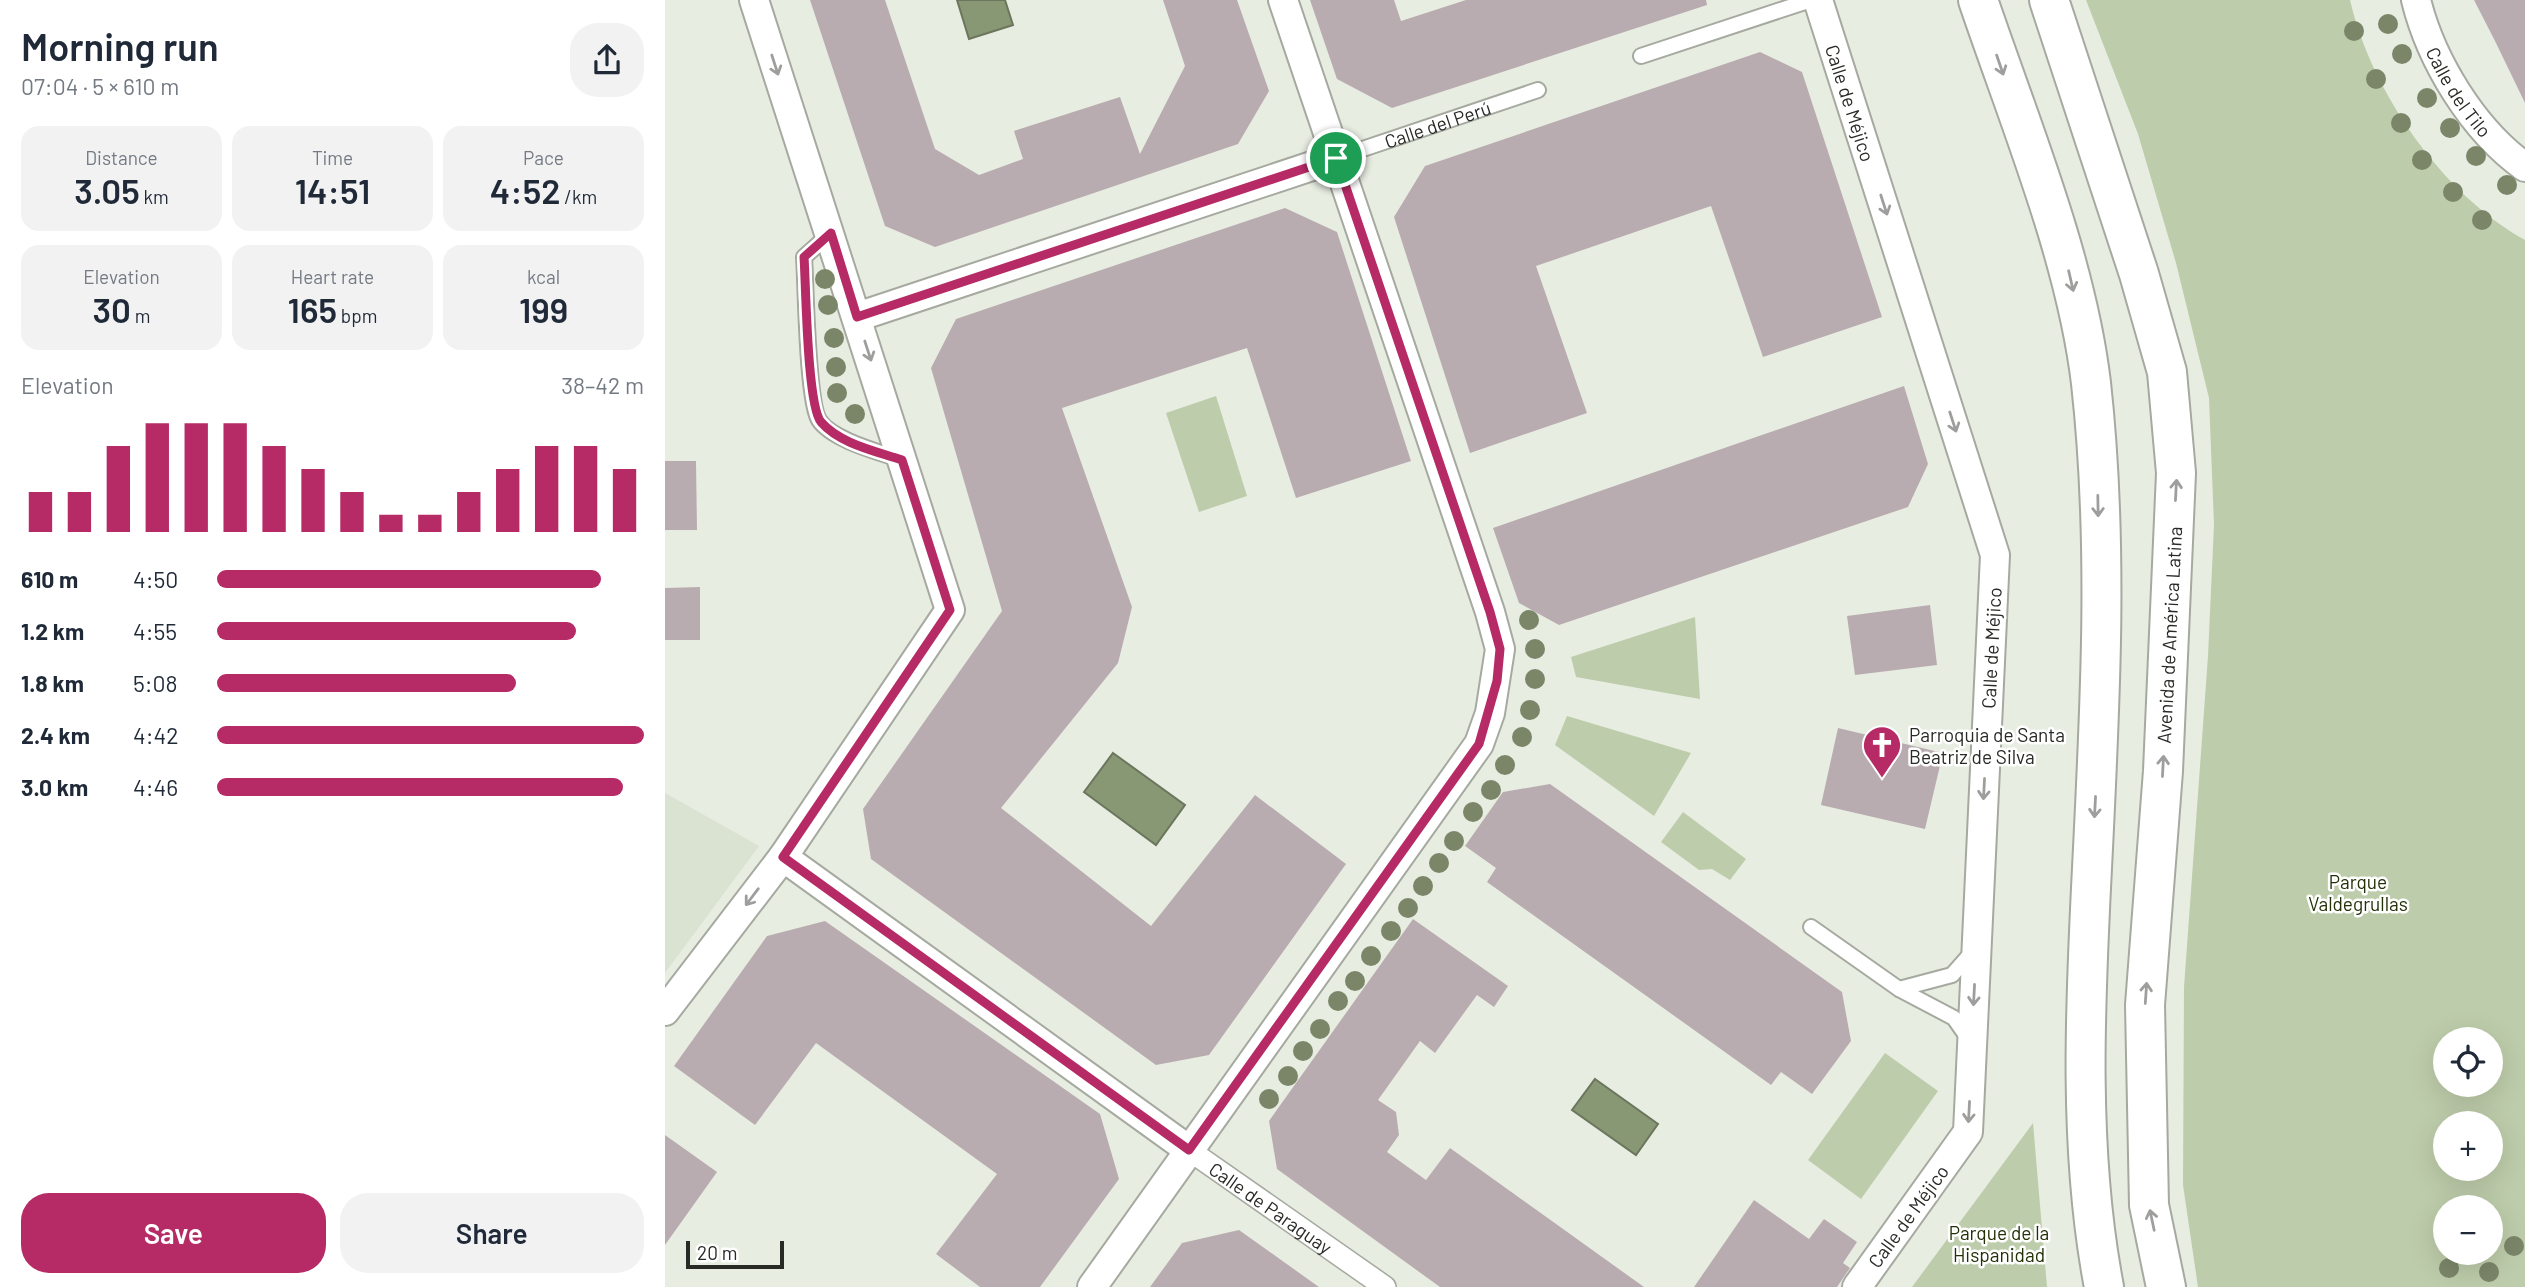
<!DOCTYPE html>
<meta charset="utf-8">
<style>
:root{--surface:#fff;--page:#f2f2f3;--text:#1f2937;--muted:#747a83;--accent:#b62b66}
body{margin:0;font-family:Barlow,sans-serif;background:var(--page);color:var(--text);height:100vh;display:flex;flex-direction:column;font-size:26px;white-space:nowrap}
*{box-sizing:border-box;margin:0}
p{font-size:23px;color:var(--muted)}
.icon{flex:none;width:38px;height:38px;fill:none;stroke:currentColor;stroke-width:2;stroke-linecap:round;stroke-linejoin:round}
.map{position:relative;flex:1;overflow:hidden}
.drawer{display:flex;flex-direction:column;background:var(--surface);width:665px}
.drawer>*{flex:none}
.fabs{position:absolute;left:1768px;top:1027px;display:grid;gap:14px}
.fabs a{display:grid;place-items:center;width:70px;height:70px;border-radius:50%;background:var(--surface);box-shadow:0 7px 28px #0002;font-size:35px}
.scale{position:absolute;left:21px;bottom:18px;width:98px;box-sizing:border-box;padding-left:7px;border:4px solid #282a26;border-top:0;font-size:19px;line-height:24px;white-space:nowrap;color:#282a26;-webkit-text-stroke:5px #fff;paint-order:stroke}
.pin{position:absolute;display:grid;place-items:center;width:60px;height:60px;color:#fff;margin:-30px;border:4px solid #fff;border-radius:50%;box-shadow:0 2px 7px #0007}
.round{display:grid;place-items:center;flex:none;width:74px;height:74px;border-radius:28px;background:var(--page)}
.overview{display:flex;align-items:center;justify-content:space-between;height:119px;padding:0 21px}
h1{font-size:38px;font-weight:600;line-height:52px}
.stats{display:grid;grid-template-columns:repeat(3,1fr);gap:10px;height:119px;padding:7px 21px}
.stats div{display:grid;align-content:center;border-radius:18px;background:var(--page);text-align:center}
.stats b{font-size:35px;font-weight:600}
.stats small{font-size:19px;font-weight:400}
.stats p{font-size:19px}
.chart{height:196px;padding:14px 21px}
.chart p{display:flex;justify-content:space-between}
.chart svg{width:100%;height:126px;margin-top:7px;stroke:var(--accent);stroke-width:6}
.primary-button{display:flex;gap:14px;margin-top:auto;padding:14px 21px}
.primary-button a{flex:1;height:80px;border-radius:28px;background:var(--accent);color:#fff;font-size:28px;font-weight:600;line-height:80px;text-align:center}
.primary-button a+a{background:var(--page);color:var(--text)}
ul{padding:0 21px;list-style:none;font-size:23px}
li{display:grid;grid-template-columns:112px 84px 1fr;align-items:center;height:52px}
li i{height:18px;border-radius:9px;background:var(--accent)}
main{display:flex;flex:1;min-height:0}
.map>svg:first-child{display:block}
</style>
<main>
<section class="drawer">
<div class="overview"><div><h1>Morning run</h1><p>07:04 · 5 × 610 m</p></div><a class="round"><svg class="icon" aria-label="share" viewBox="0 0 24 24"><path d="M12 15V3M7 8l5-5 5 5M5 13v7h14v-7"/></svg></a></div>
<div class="stats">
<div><p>Distance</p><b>3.05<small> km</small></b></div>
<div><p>Time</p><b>14:51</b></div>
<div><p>Pace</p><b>4:52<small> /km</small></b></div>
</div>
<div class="stats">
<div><p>Elevation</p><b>30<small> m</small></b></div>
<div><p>Heart rate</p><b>165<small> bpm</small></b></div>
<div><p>kcal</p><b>199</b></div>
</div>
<div class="chart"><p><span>Elevation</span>38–42 m</p>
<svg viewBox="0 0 160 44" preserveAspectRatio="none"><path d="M5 44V30M15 44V30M25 44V14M35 44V6M45 44V6M55 44V6M65 44V14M75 44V22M85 44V30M95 44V38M105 44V38M115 44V30M125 44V22M135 44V14M145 44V14M155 44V22"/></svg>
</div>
<ul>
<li><b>610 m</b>4:50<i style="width:90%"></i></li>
<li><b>1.2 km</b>4:55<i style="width:84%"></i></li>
<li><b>1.8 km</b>5:08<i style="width:70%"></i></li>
<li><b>2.4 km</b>4:42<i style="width:100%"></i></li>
<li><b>3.0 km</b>4:46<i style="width:95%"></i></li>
</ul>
<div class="primary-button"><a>Save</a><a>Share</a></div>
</section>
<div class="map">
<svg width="1860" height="1287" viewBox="0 0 1860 1287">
<rect width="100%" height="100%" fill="#e8ede2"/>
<path fill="#dae2d1" d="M0,793L94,846L0,973Z"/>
<path fill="#bdccaa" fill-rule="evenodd" d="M1421,0H1685C1706,91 1777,194 1860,240V1287H1533L1518,1185L1519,987L1543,656L1549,525L1544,398L1511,263L1473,134ZM1780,1040H1825V1085H1780ZM1780,1124H1825V1169H1780ZM1780,1208H1825V1253H1780Z
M551,396L582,496L534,512L501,413Z
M1030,617L1035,699L911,677L906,657Z
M902,716L1026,753L989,816L890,745Z
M1018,812L1081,859L1065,880L1047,869L1034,870L996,842Z
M1220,1053L1273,1091L1196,1199L1143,1160Z
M1368,1123L1382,1287H1247Z"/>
<path fill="#889774" stroke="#6b765d" stroke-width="2" d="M292,0H340L348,25L304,39Z
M448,753L520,805L491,845L419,792Z
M930,1079L993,1124L971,1155L907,1110Z"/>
<path fill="#b9acb0" d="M145,0H220L270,149L314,175L358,159L349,131L455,97L475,154L520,66L498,0H572L604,91L573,144L270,247L220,226Z
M645,0H729L736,21L801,0H1041L1042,5L727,108L672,79Z
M1809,0H1860V103L1830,41Z
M1095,52L1137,72L1217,317L1098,357L1046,206L871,266L922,413L805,453L729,217L760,166Z
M620,208L672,232L746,461L631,498L582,348L397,408L467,607L453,663L336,808L486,926L590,795L681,864L544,1055L491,1065L206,859L198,809L337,611L266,368L291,319Z
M1239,386L1263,464L1243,507L894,625L854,603L828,528Z
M0,461H31L32,530H0Z
M35,587V640H0V588Z
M1265,605L1272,665L1190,675L1182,616Z
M1173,728L1278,753L1260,829L1156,805Z
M885,784L1177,992L1186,1041L1147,1094L1116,1072L1106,1085L822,882L831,868L800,846L838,792Z
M748,919L843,986L829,1007L812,995L770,1053L755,1041L713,1100L731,1112L734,1135L722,1152L761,1180L785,1148L979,1287H775L612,1169L604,1121Z
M160,921L435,1114L454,1179L375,1287H315L271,1254L332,1174L151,1043L90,1125L9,1066L102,936Z
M0,1135L52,1172L0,1245Z
M1089,1200L1144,1239L1159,1219L1192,1242L1178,1263L1185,1268L1172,1287H1029Z
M574,1230L654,1287H485L517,1243Z"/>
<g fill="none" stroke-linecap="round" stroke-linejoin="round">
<g stroke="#a5a99f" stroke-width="18">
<g id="service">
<path d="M976,56L1146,0"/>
<path id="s1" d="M671,158L873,90"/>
<path d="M166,233L139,257C141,286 142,401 154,420C167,440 214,452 237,460"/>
<path d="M1146,927L1234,989L1289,1018L1305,1041"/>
<path d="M1234,989L1287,975L1310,949"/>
</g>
</g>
<g stroke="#a5a99f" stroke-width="24">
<g id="pedestrian">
<path id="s2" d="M524,1150L720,1287"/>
</g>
</g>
<g stroke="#a5a99f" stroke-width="32">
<g id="minor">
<path id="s3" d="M1153,0L1330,555L1303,1132L1192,1287"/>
<path id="s4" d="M1751,0C1766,61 1808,130 1860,167"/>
<path d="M192,317L671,158"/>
<path d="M118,857L524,1150"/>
<path d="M0,1011L118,857L285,610L89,0"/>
<path d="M427,1287L814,744L825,713L835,649L825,612L618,0"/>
</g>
</g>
<g stroke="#a5a99f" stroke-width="42">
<path id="primary" d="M1313,0C1354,121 1411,257 1426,383C1444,544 1435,708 1427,868C1420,1005 1413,1152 1439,1287
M1384,0L1474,274L1502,372L1511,473L1498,771L1480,1005L1484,1205L1501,1287"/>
</g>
<use href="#service" stroke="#fff" stroke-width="14"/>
<use href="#pedestrian" stroke="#fff" stroke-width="21"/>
<use href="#minor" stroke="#fff" stroke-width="28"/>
<use href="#primary" stroke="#fff" stroke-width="38"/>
</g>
<g fill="#7b8669">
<circle cx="1723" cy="24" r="10"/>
<circle cx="1689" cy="31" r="10"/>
<circle cx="1737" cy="54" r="10"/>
<circle cx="1711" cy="79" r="10"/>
<circle cx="1762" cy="98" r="10"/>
<circle cx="1736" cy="123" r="10"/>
<circle cx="1785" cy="128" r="10"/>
<circle cx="1811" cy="156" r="10"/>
<circle cx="1757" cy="160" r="10"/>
<circle cx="1842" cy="185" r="10"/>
<circle cx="1788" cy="192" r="10"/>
<circle cx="1817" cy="220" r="10"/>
<circle cx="160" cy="279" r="10"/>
<circle cx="163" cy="305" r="10"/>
<circle cx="169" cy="338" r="10"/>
<circle cx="171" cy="367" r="10"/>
<circle cx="172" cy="393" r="10"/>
<circle cx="190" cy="414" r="10"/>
<circle cx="864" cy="620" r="10"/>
<circle cx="870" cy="649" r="10"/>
<circle cx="870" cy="679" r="10"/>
<circle cx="865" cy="710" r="10"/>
<circle cx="857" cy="737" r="10"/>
<circle cx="840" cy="765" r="10"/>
<circle cx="826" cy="790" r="10"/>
<circle cx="808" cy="812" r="10"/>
<circle cx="789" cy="841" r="10"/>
<circle cx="774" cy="863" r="10"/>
<circle cx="758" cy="886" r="10"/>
<circle cx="743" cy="908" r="10"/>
<circle cx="726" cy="931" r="10"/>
<circle cx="706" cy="956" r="10"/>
<circle cx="690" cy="981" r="10"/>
<circle cx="673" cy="1001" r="10"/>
<circle cx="655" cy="1029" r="10"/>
<circle cx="638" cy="1051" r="10"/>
<circle cx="623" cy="1076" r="10"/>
<circle cx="604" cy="1099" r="10"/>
<circle cx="1849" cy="1246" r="10"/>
<circle cx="1784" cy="1268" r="10"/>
<circle cx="1824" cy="1272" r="10"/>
</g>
<defs><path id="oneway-shaft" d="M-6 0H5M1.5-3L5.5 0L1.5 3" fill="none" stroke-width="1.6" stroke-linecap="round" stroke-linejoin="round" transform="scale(1.75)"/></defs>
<g stroke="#9e9f9d">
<use href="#oneway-shaft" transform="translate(110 65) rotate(72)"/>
<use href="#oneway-shaft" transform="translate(1335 65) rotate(71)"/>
<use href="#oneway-shaft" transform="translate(1219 205) rotate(72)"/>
<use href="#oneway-shaft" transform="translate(1406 281) rotate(77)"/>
<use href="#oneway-shaft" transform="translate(203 351) rotate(72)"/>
<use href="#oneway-shaft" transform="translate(1288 422) rotate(72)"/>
<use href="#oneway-shaft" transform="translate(1511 490) rotate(-87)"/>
<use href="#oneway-shaft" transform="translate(1433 506) rotate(89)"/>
<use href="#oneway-shaft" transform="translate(1498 766) rotate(-87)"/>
<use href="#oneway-shaft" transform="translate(1319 789) rotate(93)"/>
<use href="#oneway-shaft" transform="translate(1430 807) rotate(93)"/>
<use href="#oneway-shaft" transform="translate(87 897) rotate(127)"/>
<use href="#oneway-shaft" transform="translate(1481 993) rotate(-86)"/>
<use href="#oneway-shaft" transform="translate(1309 995) rotate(93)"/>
<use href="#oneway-shaft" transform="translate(1304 1112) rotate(93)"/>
<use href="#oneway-shaft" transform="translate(1487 1220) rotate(-102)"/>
</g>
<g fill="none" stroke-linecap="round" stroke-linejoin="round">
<g stroke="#fff" stroke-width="14">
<path id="route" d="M671,158L825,612L835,649L832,681L814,744L524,1150L118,857L285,610L237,460C211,451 175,444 156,422C142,405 141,285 139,257L166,233L192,317Z"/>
</g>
<use href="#route" stroke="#b62b66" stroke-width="9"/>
</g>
<defs>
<g id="church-pin" transform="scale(2.0125)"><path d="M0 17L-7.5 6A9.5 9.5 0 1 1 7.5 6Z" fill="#b62b66" stroke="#fff"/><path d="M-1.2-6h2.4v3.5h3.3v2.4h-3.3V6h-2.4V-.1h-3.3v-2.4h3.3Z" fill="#fff"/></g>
</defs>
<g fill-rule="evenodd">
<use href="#church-pin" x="1217" y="745"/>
</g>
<g text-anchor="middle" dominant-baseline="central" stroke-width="5" stroke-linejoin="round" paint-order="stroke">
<g font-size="19" fill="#282a26" stroke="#fff">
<text stroke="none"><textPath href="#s4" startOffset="102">Calle del Tilo</textPath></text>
<text stroke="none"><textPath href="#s3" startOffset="108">Calle de Méjico</textPath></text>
<text stroke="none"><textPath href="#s1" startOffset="107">Calle del Perú</textPath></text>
<text transform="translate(1504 635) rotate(-87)">Avenida de América Latina</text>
<text transform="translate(1326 648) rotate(-87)">Calle de Méjico</text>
<text stroke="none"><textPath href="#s2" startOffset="100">Calle de Paraguay</textPath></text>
<text transform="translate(1243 1216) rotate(-54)">Calle de Méjico</text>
</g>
<g font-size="19" fill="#282a26" stroke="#fff" text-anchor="start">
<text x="1244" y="734">Parroquia de Santa<tspan x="1244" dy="22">Beatriz de Silva</tspan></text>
</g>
<g font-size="19" fill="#223106" stroke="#fff">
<text x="1693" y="881">Parque<tspan x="1693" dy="22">Valdegrullas</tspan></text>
<text x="1334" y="1232">Parque de la<tspan x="1334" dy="22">Hispanidad</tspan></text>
</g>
</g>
</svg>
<div class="fabs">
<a><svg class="icon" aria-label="locate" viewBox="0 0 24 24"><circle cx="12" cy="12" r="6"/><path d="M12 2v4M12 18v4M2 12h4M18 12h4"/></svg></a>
<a>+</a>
<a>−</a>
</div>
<div class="scale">20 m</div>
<div class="pin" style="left:671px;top:158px;background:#1e9e55"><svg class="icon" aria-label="arrive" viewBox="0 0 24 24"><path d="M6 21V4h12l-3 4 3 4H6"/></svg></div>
</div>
</main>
